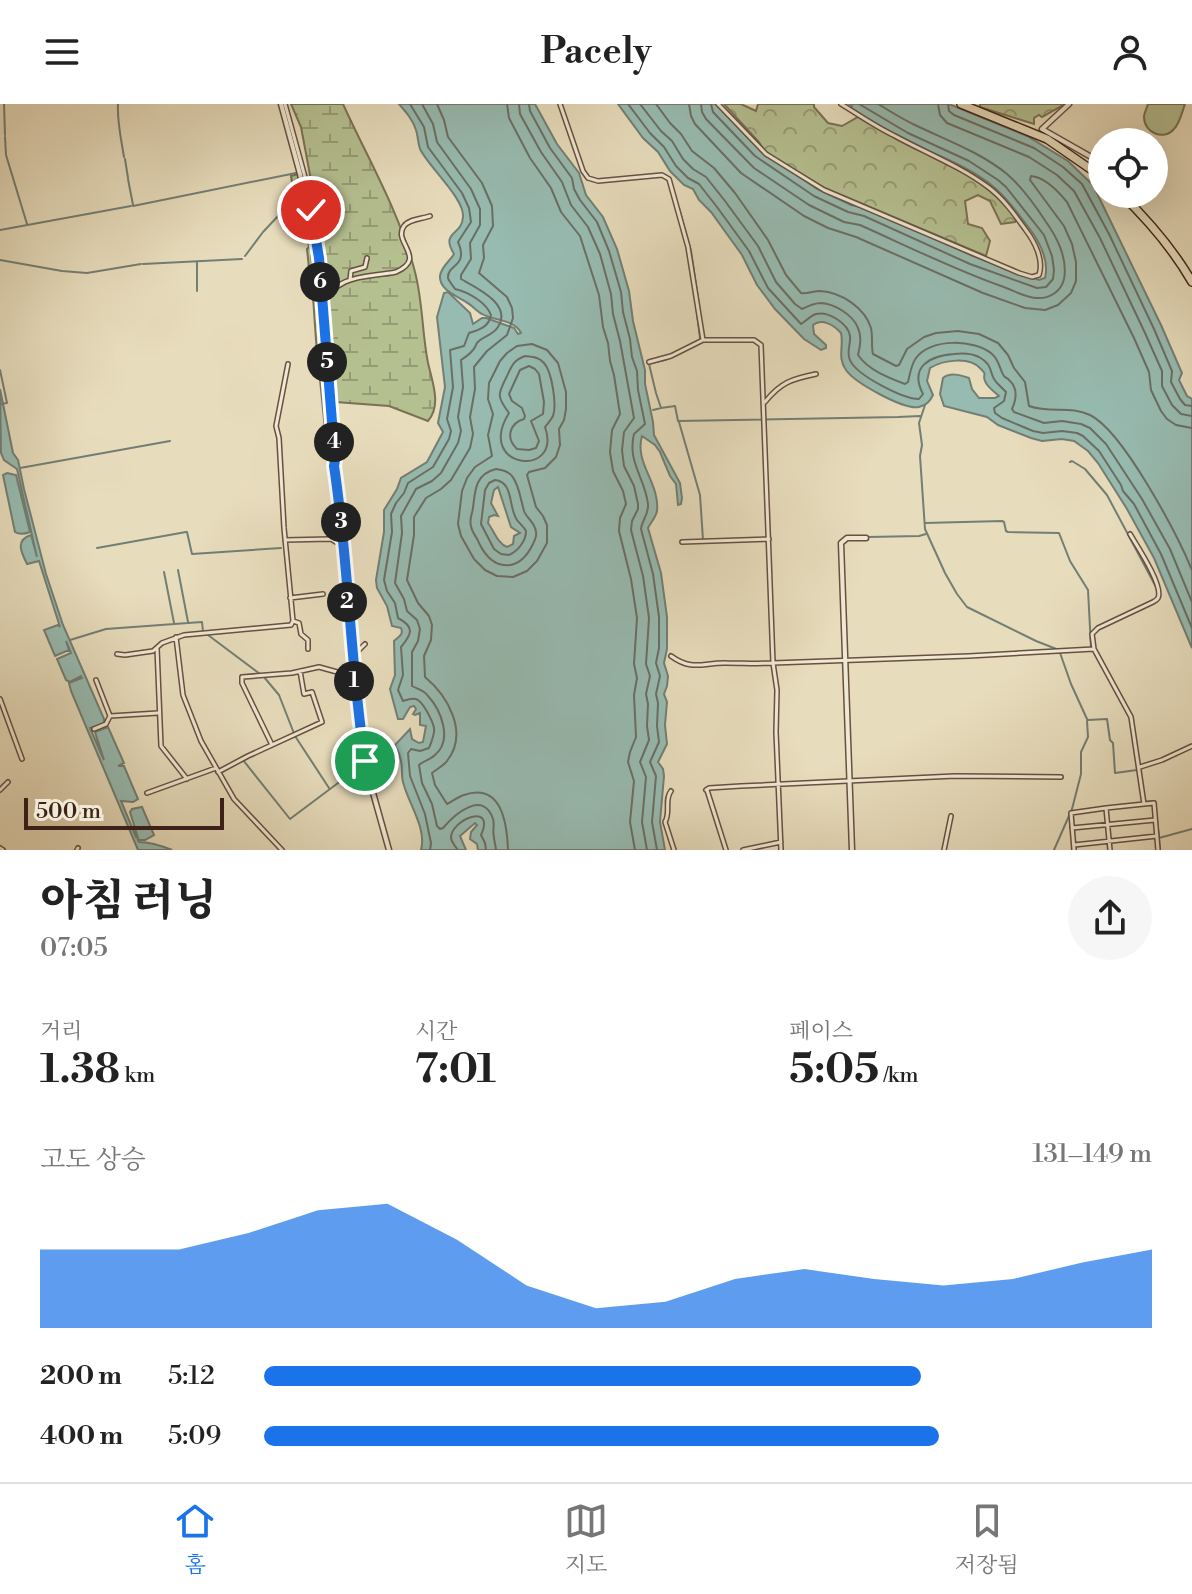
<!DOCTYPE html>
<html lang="ko">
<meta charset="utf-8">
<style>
:root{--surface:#fff;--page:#f6f6f6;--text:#222;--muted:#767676;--line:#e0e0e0;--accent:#1a73e8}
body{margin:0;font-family:"Libre Bodoni","Noto Serif KR",serif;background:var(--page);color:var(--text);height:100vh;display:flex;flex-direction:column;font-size:30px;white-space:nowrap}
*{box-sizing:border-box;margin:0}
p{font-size:26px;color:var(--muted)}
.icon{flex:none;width:44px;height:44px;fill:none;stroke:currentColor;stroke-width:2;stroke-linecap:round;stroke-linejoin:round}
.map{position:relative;height:746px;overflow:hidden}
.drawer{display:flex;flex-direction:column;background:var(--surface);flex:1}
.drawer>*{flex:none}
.buttons{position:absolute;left:1088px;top:24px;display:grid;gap:16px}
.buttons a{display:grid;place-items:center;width:80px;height:80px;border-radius:50%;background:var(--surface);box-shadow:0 8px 32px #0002;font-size:40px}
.scale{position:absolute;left:24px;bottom:20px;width:200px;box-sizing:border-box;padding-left:8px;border:4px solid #3e2218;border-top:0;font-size:22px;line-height:28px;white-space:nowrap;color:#3e2218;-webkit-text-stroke:6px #efe8d3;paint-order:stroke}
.pin{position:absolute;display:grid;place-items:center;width:68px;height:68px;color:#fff;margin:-34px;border:4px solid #fff;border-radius:50%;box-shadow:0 2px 8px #0007}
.km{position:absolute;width:40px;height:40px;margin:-20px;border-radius:50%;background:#222;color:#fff;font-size:22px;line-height:40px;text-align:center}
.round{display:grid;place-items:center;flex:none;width:84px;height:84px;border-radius:42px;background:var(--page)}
.summary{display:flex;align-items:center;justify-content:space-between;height:136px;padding:0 40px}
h1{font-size:44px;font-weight:800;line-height:60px}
.metrics{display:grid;grid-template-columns:repeat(3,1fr);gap:12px;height:136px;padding:8px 40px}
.metrics div{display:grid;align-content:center}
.metrics b{font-size:40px;font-weight:800}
.metrics small{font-size:22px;font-weight:400}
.metrics p{font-size:22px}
.chart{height:224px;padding:16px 40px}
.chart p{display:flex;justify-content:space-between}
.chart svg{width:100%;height:144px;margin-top:8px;fill:var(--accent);opacity:.7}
ul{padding:0 40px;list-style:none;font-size:26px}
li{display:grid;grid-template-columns:128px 96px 1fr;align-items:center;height:60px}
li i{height:20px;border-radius:10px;background:var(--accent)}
header{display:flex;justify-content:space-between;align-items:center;height:104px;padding:0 40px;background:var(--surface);font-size:36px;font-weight:800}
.dock{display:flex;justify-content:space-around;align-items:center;height:112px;border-top:2px solid var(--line);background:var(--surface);font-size:22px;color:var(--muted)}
.dock a{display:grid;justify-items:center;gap:4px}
.dock .on{color:var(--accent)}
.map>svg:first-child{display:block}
</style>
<header><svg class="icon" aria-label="menu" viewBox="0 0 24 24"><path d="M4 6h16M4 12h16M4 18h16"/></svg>Pacely<svg class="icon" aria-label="person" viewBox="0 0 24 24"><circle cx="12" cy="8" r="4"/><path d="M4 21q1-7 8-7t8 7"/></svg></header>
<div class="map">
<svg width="1192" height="746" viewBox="0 0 1192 746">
<defs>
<pattern id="forest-crowns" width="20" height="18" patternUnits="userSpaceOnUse" patternTransform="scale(2)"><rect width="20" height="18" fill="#b5c091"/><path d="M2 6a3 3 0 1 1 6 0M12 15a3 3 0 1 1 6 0" fill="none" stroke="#959c75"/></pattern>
<pattern id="wetland-marsh" width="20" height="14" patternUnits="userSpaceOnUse" patternTransform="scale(2)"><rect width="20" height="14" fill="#b5c091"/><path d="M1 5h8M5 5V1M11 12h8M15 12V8" fill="none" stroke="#959c75"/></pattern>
</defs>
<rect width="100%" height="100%" fill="#e7dcbc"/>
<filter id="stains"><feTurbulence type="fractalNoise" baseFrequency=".0025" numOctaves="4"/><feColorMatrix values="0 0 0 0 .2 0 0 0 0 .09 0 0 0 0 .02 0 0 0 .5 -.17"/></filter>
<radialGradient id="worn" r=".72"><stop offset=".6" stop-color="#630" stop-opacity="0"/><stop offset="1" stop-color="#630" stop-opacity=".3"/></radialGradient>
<path fill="#b5c091" stroke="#7a7154" stroke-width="2" d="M1148,0H1185C1182,8 1180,19 1174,25C1164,37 1144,29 1144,13C1144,9 1147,4 1148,0Z
M298,70L307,114L313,162L330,351H324L325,325L316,236L311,164H309L307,145L309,143L307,131H303L297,93L294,92L291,72Z"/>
<path fill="url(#forest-crowns)" stroke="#7a7154" stroke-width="2" d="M724,0H741L756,7L758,0H814V3L828,19L842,22L858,13L936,55L994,84L1018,112L1015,118L1001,120L990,97L978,91L965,97L968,120L982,124L990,137L986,152L825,84L765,48L759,38Z
M980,0H1065L1042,13L1039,11L1034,14V20L980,3Z"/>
<path fill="url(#wetland-marsh)" stroke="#7a7154" stroke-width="2" d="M291,0H343C368,55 400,109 415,168C423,199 422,229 428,259C432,277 442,301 428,317L389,302L336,298L326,185V156L301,23Z"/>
<path fill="#97bbb1" stroke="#737e74" stroke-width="2" fill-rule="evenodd" d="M399,0H535L557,40L579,69L586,91L603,113L617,145L629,187L633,217L645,266V280L653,318L654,331L680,379L682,394L681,400L678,401L676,380L670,372L660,348L655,341L642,332C634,359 660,379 657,407C656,413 651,418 648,424L661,469L667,513V545L664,559L668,572L667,582L664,590L667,598L665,621L667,640L658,658L663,665L664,672L660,718L665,746H478L477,740L470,735L471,728L477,721L475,719L460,732L466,746H421C427,724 408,699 403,678C401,670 403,661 400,653C399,648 396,645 395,641L410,625L412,635L419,639L423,638L426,622L420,621V609L415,611L413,610L416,605L414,602L410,603L403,615H398L390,585L395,571L394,537C398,533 404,531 401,524L392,522L387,502L377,484L376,476L384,428V406L397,385L401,374L427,358L443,328L438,319L445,283L437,213L444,189L448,188L470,209L473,220L482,214H486L514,224L518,230L521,229C514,215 494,217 482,210C476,207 472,201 466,198C457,192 439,186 440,172C441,163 450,157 454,150C440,127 462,132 463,113C465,95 428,62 420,45C418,39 418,32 416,26C413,16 406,8 399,0ZM498,383L511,423L520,429L514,432L513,440L507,443C498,440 494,427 488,419L489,413L494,411L498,412L491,399L494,386Z
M618,0H717L751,37L757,40L760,46L817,85L851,101L867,104L973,152L1039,176L1045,174C1049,158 1041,141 1032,128C1021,114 1010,97 996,85C970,62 935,51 904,35C886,26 868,15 851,4L852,2L849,0H949L1027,32L1068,57L1093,81L1161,221L1182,269L1179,276L1187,292L1192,295V544L1154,454L1127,405L1098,359L1088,347L1074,337L1062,335L1042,337L1031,334L998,321L987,313L944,302L940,290L943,274C950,268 960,271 969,274L972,285L979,294H995L999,292C995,288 987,283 985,277C982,269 988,272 981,265C970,252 943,256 930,264L927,277L933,291C930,297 927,301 919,303C904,306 855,279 846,266C837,254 844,242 841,229C834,221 822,214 813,221L814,230L826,241V244L821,246L804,235L775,205L757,181L742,151L711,108L699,96L693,85L684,81L670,67L658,48L643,34Z
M0,285L13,349L18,356L24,385L46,470L63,521L104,615V620L90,624L104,656L95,628L108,623L124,659L118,662H124L138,695L133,698L121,697L136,733L138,734L130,708L132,705L142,703L154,731L145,736H138L139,738C150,738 162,742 172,746H138L71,587L69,579L82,574L81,572L70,578L66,576L57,555L71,549L66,537L69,546L55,552L44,526L58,521L60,523L39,457L27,460C21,448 15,436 31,431L37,453L17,365L4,356L1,349Z
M7,369L16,371L30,428C25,430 20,431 15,428L3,371Z"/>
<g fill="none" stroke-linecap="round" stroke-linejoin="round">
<path stroke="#6a6e64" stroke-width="2" d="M410,0L424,23L428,43L462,89L469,104L471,118L458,138C469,163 447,160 448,174C449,178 453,181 455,185C468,188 486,198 491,211C489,223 479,226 469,229L464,242L450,246L453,283L447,315L451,327L449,335L433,363L408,379L404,389L396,399L391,410L392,428L384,476L387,487L395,499L398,514C415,523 412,530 401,543L403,571L398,586L403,597C406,596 413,594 416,595C423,597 433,618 434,624C435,630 431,639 429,644L420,647L411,645L408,649L410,672L425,710L431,739L430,746
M422,0L433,20L437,38L471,85L480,105V121L470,139L471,155L461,171V175C475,183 513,200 498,223C493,231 484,232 478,238C476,239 476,242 475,243C472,249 467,252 461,256L463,283L458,313L461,327L458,339L441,369L432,377L416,385L401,412L402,429L395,479L404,495L407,507L417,516L420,525L418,537L412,548V582C417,585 424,586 428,592C441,606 453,636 435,651C430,656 423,657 419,661L422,679L432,700L437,722L440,725L443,724C454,711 483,685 493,715C495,721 492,727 494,733C494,738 496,742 496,746
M437,0L444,16L448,33L482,79L492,102L493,122L483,141L484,154L479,169L507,193L512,204L513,214L507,231L487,247L474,263L475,285L470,313L473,330L470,344L451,376L441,385L426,394L414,413V431L407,476L418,499L429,512L432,521L431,536L424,552L425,573C448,592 469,629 447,657C443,662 437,665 432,669L435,681L447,700C452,698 457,693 464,691C502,678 507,720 508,746
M507,0L509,14L530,54L551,84L561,108L580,132L599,191L603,223L608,239L610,257L614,271L620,310L612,326L610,348L613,367L623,387L626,400L620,414L619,427L631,475L637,514L634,560L637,574L634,591L636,633L630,648L628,658L634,677L630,718L635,746
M519,0L520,10L541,48L562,78L571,101L588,123L600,150L611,190L613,210L620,237L634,314L624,328L622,346L624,362L634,382L638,400V405L632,417L631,426L643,472L649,514L646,560L650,572L646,590L648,600L647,622L649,636L640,658L646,673L642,718L647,746
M529,0L530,7L550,44L572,74L574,85L580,96L597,118L609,147L621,188L623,208L630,235L632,253L637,267L638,286L645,320L634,330C627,358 645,374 648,400C649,410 642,416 641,425L653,470L659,513V544L656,559L660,572L656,590L658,599L657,622L659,638L650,658L656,672L652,718L657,746
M628,0L650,29L664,43L676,62L688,74L699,80L717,103L749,147L768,184L801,220C806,217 810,212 816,210C828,207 848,219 850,232C851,240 846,248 850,256C856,271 903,295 919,295L923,290C909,263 929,252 954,250C963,249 971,249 979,253C995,262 988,270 997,279C1000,282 1003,285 1006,288L1004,297L994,304L995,309L1002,314L1033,327L1043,329L1062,327L1077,329L1083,332L1099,347L1121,381L1123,387L1134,400L1161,450L1192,524
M640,0L661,27L672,37L683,55L693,65L706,73L725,97L758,142L776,178L795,200L802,205C808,202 814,199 821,199C835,200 853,211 858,224C862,233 860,242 858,251C868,266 889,274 905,280L908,278C910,270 911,261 916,254C930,234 975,235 992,250C1000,257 999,265 1004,272C1005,274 1008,274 1009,276C1018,284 1017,294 1012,305L1014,308L1044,319L1062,317L1081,320L1090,324L1106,340L1142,395L1170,445L1192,498
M656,0L670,19L681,30L692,47L714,64L735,89L768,136L786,171L801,189C807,190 813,187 820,187C841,188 865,204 871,224C873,233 871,242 873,250L896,262L899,261L907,245L924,233L936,229L958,227L979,230L998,239L1008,251L1014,264L1025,278L1029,302C1051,310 1070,301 1090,311C1123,327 1177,430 1192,466
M689,0L691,12L695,20L741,69L804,112L828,124L856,133L983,189L1025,204L1045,206L1058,201L1071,189L1076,177V158L1072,140L1064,122L1030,76L1031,72C1044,73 1058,87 1067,98L1134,234L1149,268L1151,286L1161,307L1167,315L1176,321L1192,324
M701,0L702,8L706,15L754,64L809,101L844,118L860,121C907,142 953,165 1001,182C1013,186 1024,193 1036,194C1049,195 1061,188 1064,175C1068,155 1057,133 1046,118C1035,101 1022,83 1007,70C980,48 946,36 915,21C902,15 890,7 878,0
M711,0L713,8L755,52L814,92L848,108L864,112L970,160L1037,184L1046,183L1053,175L1054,166L1052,152L1044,131L1006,83L998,76L969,57L908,29L859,0
M938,0L940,11L947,19L1029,53L1057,71L1074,87L1100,134L1145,229L1162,267V282L1172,301L1181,310L1192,312
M948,0L949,7L954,11L1034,44L1063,63L1082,80L1109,130L1154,225L1172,267L1171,278L1180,295L1185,301L1192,302
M532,240L547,246L558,259L566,288V305L564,316L559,325L560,341L556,353L545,364L529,368L527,371L536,403L543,412L547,421V439L537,457L527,467L513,473L497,472L485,466L474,455L461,432L458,420L462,387L467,374L475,363L492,352L488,331L493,310L488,295L489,279L500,257L507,249L517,242Z
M525,252C533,253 539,253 544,259C552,268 557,301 553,312C551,316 548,319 545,323C563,375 474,365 509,309C496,292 498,290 507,272C512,261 514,256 525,252Z
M529,262L535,265L539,270L544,298L543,310L531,317L539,337L536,344L529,346L517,345C505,334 510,319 524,315L525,312L522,304L512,297L509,290L520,266Z
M496,365C502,366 508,367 512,372C519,380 521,397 524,407C527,415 535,418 536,428C537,433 535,435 533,440C519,469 493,468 479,439C477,433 472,429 471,422C469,415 472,411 473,404C475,387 475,370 496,365Z
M495,376C514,378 508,403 517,416C520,420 524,423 526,427C526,437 518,447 509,451L501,450L494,445L481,420L485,386L489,379Z
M458,746C455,742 452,739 451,734C451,715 496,698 481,731L485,739L486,746"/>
<path stroke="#737e74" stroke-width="2" d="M4,0L5,31
M118,0C117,18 121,34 124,53
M5,33L6,51L27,120
M125,55L128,74
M659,73H664L668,77L672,90
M128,75L133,101
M133,102L296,69
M679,104L691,147L700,208
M0,126L131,102
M245,152L263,128L296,93
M0,156L62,167L87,169L141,160
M197,159V187
M143,160L242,155
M696,201L700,234
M655,258L665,256L704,237
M649,260L656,289L661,304L653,306
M0,266L7,299L0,300
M925,301L919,319L922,341L920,352L925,425L945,469L957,490L967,503L1036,537L1059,546L1071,580L1087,615
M661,304L675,302L678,317L898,313L920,312
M679,318L700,391L703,436
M1070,358L1072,357L1085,365L1107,391L1156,483
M20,364L170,337
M925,419L1002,417L1004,418L1006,427L1008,428L1059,429L1070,457L1088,486L1091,543L1102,563
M187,428L192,450L281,444
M868,433L919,432L926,430
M97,444L186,428
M178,466L188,518
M164,468L174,519
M208,531L260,570
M70,536L106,525L188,519L202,518L203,527
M264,573L279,591L295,632L329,684
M1088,616L1107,615L1110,636L1113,639L1115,669L1137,666
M243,656L290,715L342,676
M1145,698L1155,697L1156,701
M1156,707L1159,734
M1054,746L1072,705L1081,670V648L1088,633L1087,617
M1160,746L1159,734L1192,725"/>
<g stroke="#685041" stroke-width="6">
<path id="minor" d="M285,0L305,73L316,137L334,358
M560,0L583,67L588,74L598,77L662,71L669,75L688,143L703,236H754L761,241L773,559L969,552L1094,545
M718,0L766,50L824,86L1019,169L1032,173L1039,171C1044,156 1035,138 1025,125C1015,111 1003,94 988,83C960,62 926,49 895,32C876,23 859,11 841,0
M350,176L351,167L365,163L367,154
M323,203C335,169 367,174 396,168C428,154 392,138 404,122C409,115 422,115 430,112
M649,258L671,252L703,236
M765,298C781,278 792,275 816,270
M1130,430C1137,442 1164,482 1158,494C1157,496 1155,497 1153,498L1098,524L1092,530L1094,545L1131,613L1144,700L1154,699L1158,746
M285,436L331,435L339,440L342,448
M682,438L769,435
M290,494L323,490
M293,517L299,519L301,530L308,536V545
M176,533L183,591L201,637L234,695L282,746
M157,544L161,642L187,675
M117,550L125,551L153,547L162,539L184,531L291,521L293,517L284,424L279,334L276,322L288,260
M671,552C693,568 704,558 727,559C743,559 758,560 773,559L777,586L776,628L781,746
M355,575L358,547L365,540
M0,595L22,655
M110,612L158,609
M94,625L106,620L110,612L96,576
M272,641L242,579V573L292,569L319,563L348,571L355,579
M1140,663L1162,656L1192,642
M218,668L248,652L322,618L312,588L304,590L300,567
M0,686L8,678
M706,686L709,684L741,682L955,672L1061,673
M707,686L726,746
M671,687C664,696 671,708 665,718L674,746
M147,689L216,664
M1072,724L1155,716
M1074,741L1157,732
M0,744L3,746
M77,746L78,744
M743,746L781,738
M944,746L951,712
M1074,746L1071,709L1106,704
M1110,746L1106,704L1144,700"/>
</g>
<g stroke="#685041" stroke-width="7">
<path id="tertiary" d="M281,0L300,70L312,132L331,341L340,411L358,612L370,678L389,746
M1069,0L1042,25L1093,54L1099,70
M852,746L841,439L847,434H866"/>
</g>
<g stroke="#3e2218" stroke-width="10">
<path id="trunk" d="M961,0L1047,35L1102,73
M1121,90C1149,117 1173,145 1192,178"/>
</g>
<use href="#minor" stroke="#efe8d3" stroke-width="3"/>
<use href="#tertiary" stroke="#efe8d3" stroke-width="4"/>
<use href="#trunk" stroke="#e7dcbc" stroke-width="7"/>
</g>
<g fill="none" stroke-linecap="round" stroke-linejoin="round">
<g stroke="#fff" stroke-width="16">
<path id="route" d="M311,106L319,154L335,356L334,362C349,460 350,559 365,657"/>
</g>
<use href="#route" stroke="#1a73e8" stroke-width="10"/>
</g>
<rect width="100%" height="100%" filter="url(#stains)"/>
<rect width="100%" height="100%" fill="url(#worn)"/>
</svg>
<div class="buttons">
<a><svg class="icon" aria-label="locate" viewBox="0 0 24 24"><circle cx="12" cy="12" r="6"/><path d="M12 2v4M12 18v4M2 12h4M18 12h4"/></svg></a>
</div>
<div class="scale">500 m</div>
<div class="pin" style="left:365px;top:657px;background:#1e9e55"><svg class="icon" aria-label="arrive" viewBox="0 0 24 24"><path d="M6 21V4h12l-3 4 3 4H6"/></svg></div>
<div class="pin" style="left:311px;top:106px;background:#d93025"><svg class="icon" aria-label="check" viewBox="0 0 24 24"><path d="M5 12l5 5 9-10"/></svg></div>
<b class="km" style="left:354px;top:577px">1</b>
<b class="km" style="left:347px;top:498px">2</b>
<b class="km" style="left:341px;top:418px">3</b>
<b class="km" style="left:334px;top:338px">4</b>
<b class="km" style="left:327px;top:258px">5</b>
<b class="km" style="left:320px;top:178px">6</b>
</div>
<section class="drawer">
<div class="summary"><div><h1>아침 러닝</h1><p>07:05</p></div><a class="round"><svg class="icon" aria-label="share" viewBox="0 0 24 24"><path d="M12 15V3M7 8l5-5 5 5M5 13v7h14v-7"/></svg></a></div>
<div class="metrics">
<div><p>거리</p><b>1.38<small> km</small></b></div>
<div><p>시간</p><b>7:01</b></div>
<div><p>페이스</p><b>5:05<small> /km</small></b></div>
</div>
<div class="chart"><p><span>고도 상승</span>131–149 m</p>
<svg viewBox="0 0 160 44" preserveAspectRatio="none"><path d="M0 44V20L10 20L20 20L30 15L40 8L50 6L60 17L70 31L80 38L90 36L100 29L110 26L120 29L130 31L140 29L150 24L160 20V44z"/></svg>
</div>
<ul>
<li><b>200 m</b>5:12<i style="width:74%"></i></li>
<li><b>400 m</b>5:09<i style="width:76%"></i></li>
</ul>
</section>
<nav class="dock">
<a class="on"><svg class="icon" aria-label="home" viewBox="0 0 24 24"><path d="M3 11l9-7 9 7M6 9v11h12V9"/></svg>홈</a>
<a><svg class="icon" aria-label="map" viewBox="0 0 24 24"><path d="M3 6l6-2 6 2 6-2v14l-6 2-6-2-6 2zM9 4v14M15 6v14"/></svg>지도</a>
<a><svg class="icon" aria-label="saved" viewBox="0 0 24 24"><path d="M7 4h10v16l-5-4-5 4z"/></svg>저장됨</a>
</nav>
